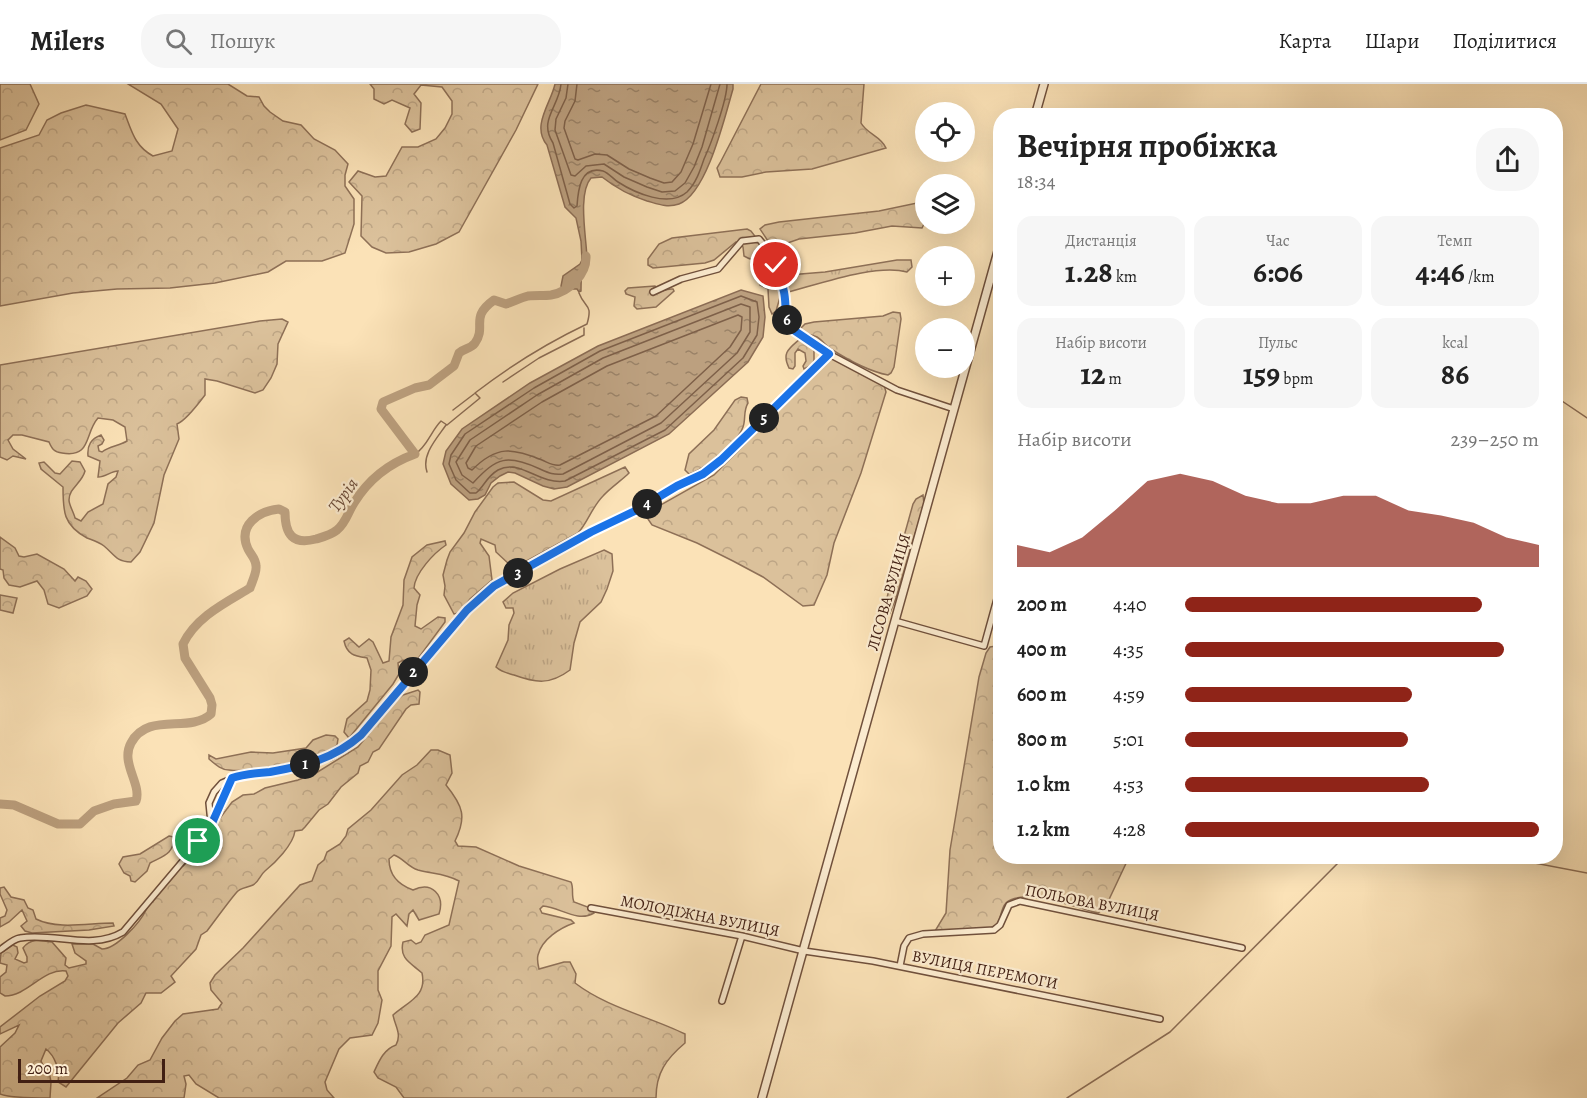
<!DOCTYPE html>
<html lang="uk">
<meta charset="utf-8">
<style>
:root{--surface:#fff;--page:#f6f6f6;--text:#222;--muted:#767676;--line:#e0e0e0;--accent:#8f2418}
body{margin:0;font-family:Alegreya,serif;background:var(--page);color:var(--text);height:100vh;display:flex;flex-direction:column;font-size:22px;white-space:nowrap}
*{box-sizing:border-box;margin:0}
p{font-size:20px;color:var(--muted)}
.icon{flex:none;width:33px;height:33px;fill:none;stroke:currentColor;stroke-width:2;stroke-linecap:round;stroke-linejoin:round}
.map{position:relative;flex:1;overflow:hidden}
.panel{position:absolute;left:993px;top:24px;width:570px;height:756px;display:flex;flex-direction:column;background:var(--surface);border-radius:24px;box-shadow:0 6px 24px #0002}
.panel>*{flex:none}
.buttons{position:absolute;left:915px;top:18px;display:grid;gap:12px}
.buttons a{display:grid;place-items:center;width:60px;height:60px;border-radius:50%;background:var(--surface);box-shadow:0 6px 24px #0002;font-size:30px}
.scale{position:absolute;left:18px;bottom:15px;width:147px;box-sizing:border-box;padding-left:6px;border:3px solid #411f13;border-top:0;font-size:16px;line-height:21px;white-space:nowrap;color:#411f13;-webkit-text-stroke:4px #fcecd0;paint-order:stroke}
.pin{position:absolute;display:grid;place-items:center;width:51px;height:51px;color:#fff;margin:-26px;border:3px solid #fff;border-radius:50%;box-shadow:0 2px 6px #0007}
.km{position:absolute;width:30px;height:30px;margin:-15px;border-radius:50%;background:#222;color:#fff;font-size:16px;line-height:30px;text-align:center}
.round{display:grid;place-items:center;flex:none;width:63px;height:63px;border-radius:24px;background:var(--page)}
.headline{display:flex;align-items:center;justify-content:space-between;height:102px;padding:0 24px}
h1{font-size:33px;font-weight:600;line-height:45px}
.figures{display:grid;grid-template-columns:repeat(3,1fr);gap:9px;height:102px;padding:6px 24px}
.figures div{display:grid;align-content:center;border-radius:15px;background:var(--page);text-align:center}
.figures b{font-size:30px;font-weight:600}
.figures small{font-size:16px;font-weight:400}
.figures p{font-size:16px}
.chart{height:168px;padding:12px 24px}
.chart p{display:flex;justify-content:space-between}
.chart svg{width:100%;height:108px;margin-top:6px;fill:var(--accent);opacity:.7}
ul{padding:0 24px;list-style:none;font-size:20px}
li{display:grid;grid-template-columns:96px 72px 1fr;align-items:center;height:45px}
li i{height:15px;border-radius:8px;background:var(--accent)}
header{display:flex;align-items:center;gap:36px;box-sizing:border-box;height:84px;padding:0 30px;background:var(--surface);border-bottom:2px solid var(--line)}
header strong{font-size:28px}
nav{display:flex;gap:33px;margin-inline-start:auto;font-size:21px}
.search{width:420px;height:54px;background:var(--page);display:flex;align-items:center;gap:15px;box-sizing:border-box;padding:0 21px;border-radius:24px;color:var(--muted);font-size:22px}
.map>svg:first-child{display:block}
</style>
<header>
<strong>Milers</strong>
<div class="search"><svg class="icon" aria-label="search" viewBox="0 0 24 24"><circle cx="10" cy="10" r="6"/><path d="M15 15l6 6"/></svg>Пошук</div>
<nav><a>Карта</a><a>Шари</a><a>Поділитися</a></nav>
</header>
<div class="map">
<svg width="1587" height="1014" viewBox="0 0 1587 1014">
<defs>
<pattern id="grass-tufts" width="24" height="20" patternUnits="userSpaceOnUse" patternTransform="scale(1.5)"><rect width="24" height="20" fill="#dbc19b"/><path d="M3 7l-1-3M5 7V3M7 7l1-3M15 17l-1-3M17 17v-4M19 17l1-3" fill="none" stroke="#bda585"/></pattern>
<pattern id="forest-crowns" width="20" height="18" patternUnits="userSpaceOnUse" patternTransform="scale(1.5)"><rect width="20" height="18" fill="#dbc19b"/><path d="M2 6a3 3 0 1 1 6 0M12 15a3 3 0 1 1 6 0" fill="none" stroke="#bda585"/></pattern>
<pattern id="water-ripples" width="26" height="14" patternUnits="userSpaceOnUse" patternTransform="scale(1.5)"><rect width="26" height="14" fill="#bca07f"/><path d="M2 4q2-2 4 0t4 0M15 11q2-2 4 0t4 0" fill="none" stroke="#9a8267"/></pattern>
</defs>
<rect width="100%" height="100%" fill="#fbe2b7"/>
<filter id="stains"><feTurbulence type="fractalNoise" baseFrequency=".00333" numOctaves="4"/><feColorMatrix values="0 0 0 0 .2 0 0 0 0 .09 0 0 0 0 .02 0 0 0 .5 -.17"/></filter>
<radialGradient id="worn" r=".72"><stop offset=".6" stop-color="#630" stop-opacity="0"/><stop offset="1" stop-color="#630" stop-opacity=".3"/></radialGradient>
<path fill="url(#grass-tufts)" stroke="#8e7057" stroke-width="1.5" d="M897,176H911L912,183L907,188C875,179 814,202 781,210L776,227L772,230L769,223L768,205L760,201L764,193L825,188Z
M604,466L612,470L613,487L607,505L601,518L580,538L574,559L570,586C550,601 536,599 514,591C507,589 501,588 496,583L508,556L509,541L514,529L513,524H506L503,518L513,509L560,485Z"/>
<path fill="url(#forest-crowns)" stroke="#8e7057" stroke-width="1.5" d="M0,0H30L39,20L26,46L0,56Z
M128,0H228L247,12L259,13L264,22L270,28L283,37L301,41L314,55L335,66L348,80L345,91V102L354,115V140L345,169L322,177H286L268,188L215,199L170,204L117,205L73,209L0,222V64L39,51L47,36L61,29L86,21L125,30C132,48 135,62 153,72L172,67L178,45L161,20Z
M370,0H538L516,46L459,148L436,160L409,168L386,169L372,163L361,152L362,112L349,98L358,87L375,93L386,92L402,63H418L436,55L445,44L452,30V17L442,3L421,1L414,10L421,19L420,45L412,48L405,40L410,24L392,16L384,20L374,15V5Z
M761,0H864L861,39C867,50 881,52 886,64L812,85L766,88L742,93H720L717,84L720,79Z
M917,119L925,122V138L922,144L892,142L855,149L799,155L779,162L770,160L760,145L765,141L779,138L879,127Z
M747,145L751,147L767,168L768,173C761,179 751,176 744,172L743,163L736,158L714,176L705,179L653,184L648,181V175L659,160L672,154Z
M655,202L656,203L652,205L651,209C660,210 665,204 673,205L674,207L656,223L637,225L634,222L635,213L626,210L625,207L628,204Z
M893,228L900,229L901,235L894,283L891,289L888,291C868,287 848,276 831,265C826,262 822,256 817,253C810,249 805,252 800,245L805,240L814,238L883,232Z
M282,235L288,238L278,260L277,280L271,294L263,306L255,309L217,297L205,295V311C199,319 185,337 177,340L179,355L164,391L154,439L140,468L131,478C115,477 115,471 104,462C99,458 92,456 87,454C63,441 63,427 63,403L41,385L39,379L44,378L55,389L60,390L72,377L80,378L85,387C82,399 69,404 69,416C69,421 74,429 75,434L81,437L88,428L103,420L108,400L116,393L118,387C111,387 106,393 98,393L100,377L88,372C87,361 91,355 101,351L104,356L102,360L98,362L99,367L102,368C109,362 119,362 127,357L125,343L113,336L98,334C84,350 92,374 62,369C54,368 52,365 49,358L22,351H13L8,356L13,365L26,375L13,372L7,376L0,373V281L260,237Z
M801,254H808L814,259V280L804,285L803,282L806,277L805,269L798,265L795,269V282L793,285L789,284C781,268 790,264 801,254Z
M830,275H834L884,301L886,308L861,389L834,459L827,491L814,521L803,522L763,493L733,477L697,459L652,441L648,435L650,427L714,391Z
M741,313L747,314L748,319C743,327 746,335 743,343C738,358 704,386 689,390L685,386L689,370L714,346L735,316Z
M625,383L629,389C621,397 611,403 603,412C592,423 588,438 578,449L523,479L510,481L496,468L495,461L481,455L480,459L489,472L492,496L470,515L459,529L454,530L444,511L445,502L443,491L447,476L450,468L464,449L475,428L493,403L498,399L514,398L543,416L551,417Z
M923,411L924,420L896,514L890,529L886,525V517L913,420L916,415Z
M0,453L15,464L19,472L24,473L37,470L64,485L75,497L78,493L86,497L92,505L87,512L59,524L48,520L44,506L37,497L20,503L9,501L4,494L3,486L0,485Z
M445,457L446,461C434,469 415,489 414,504L420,511L417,521L415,542L421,545L438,533L445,534V538L417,576L409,579L403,576L398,579L399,590L393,600L349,654L344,648L347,635L367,617L370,606L371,586L367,574C355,572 347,571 344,557L349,554L359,563L369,555L373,558L383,579L389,577L391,553L403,521L404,496L412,473L427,461Z
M0,511L17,514L13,529L0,526Z
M996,562L1000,567V772L1129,773L1105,824L1098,829C1078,824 1022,803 1006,819C1001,824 1001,833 998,840L990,844L942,849L935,847L946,829L950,766L979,593L986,569L990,563Z
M418,606L420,608L419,620L411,621L406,625L379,665L373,668L368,678L360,682L358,689L341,703L328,720L319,726L305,743L302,746L295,747C293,761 275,779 265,787C260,791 259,798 253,801C247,804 240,803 236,809C226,821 217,834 207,847L201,851L196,865L171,892L175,898L161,909H146L141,919L118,939L66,1003L58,998C60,986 55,972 46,965L41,977L43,981L48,982L51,998L50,1014C38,1014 9,1014 0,1010V963L15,949L19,941L0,950V943L40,912L65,897L68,892L66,887C43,884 28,912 5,912L0,909V893L6,888L7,881L0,879L1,869L13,861L17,863L18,869L15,875L24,879L27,878V873L23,864C30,854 41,856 52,858L66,874L65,881L69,884L86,880V877L75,869L72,860H93L102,865C116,865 140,839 146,826C149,822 148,817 151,813C155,806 165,803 169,797C171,793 171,789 174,785L183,782L189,776L232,718L243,711L254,710L265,704L298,696L316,689L358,663L397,616L403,611Z
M326,651L335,652L338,655L337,661C320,676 251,689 229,686C221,686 215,680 209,675V671L216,675L251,668L273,669L306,664L313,656Z
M431,666H438L450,671L452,689L446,701C463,722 467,733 455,757L458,762L476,763L519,782L571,798C574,804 571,811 574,818L593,825L594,829C577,839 560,823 543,822L540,825L542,829L571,836L574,839C560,844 542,855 538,871C537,875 538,881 539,885L564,878H570L576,890L575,899C608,924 648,932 685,950V959C666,975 656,989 656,1014H404L396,1003L378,994L374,988C379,977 384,965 396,961C402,950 395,942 393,931C409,917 427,912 422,889C411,879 399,875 403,858L411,856L416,860L421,858L425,851L449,841L459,797C445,789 433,790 418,786C408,783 403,774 394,771L389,775C389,791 399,801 413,806C432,797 445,811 439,830L419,836L413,826L409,830L407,842L396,830L392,833L391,862L378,887V906L382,916L378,939L372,951L350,954L339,965L325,998L327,1006L334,1014H219L196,1000L189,991L184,992L186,1000L184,1014H97L127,994L138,981L150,976L162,954L175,937L183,930L218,925L222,919L211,906L210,899L215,891L243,864L300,801L312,797L318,781L324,776L327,768L340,760L346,752L348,745L371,726L402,691L417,681Z
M169,752L174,753C174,770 163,772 150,779L147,787L135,798L131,797L130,792L124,789L119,780L123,773L140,770Z
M4,803L11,813L24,816L28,824L33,826L36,835C58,846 89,839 113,839L114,842L89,846L32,849L25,847L21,842L27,837L22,826L9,838L0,843V834L5,832L7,826L0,810V804Z"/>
<path fill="url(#water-ripples)" stroke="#8b6c54" stroke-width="1.5" d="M555,0H733V5C725,32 707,110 679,120C667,124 658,120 647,117C631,112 616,104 602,93L591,94C577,110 587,156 587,176C588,181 584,183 582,188C581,195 581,201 581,207L579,208L577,205H563L561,202L563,192L580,180L582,176L581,157L576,134L565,123L547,61C531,42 551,19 555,0Z
M741,206L763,212L765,233L763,253L748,278L669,350L567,403L554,405L543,402L515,389L508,388L500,392L491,399L485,411L478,415L469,416L451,400L443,380L446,367L462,345L530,299L598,262Z"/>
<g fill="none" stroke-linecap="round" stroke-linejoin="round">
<path stroke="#7e6049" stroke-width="1.5" d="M561,0C559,23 538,36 553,59L570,120L574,124L577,122C578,107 580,81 603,87C609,89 613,95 618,98C635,109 669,124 687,108C696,99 700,87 704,75C711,60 727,16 727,0
M568,0L566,14L556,35L555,46L571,91L575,92L586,82L604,80L624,93L647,103L662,108L675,107L685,99L694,83L702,63L720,0
M577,0L575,17L565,37L564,44L575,75L578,76L595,70L607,71L629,85L650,94L664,99L672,98L681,88L693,60L711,0
M741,212L757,218L759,233L757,251L743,274L665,346L565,397C539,401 520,374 498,386C486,393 484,403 476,409H470L456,396L449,380L451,371L465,350L534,304L600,267Z
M741,220L750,223V248L737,269L661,339L563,390C553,391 549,389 540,385C507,370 497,373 473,399L462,391L456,378L470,356L537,311L603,274Z
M738,231L742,233L741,246L730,263L656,332L560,381C553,382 549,379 542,376C512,364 497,361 472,386L468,384L466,379L476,362L542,318L607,282Z"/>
<path stroke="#8b6c54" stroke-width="1.5" d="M503,298L539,274L584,251V244
M1556,313L1587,334
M453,326L474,310
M415,370C427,363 431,347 441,337L447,341L480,314L475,309C510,282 547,259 587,240C593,219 585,225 579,209
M427,388C421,371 437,354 446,341
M1498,772L1587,789
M1067,1014L1170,948L1339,778L1431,772"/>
<path stroke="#bca07f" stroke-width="9" d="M0,720L14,721L58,740H80L94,727L114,720L136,717C142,700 120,679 131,659C148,627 189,650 211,630L212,621L210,614L185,574L183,560C196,533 225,519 250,504C252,498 257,488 256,482C256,475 251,471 248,465C237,441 259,427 279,425L285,428C285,451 293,461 316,455C323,453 331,451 337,446C346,439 348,428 354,419C368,396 390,379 415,370L381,325L383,318L415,304L429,301L454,282L459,269C464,264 471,265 475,259C487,242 469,234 494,216L506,220C513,218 520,214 528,212C536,211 544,212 551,211C569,208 587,190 586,172"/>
<g stroke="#70503c" stroke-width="8">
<path id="minor" d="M992,191L1000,193
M653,208L681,195L718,185L742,157L759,155L775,175L777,191L784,207L786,234L792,245L829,270L897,306L954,325
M895,537L984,562L1000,504
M211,739L220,726L232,694
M591,824L742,852L804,867L873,877L1160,935
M0,866C6,862 13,855 20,854C55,848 91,867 123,848L209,746L211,739L209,719L214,708L222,699L236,693L276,687L331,673L347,664L361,651L463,530L494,502L591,448L637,426L677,402L703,390L721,376L760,338L829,270
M900,882L904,862L909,854L923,850L994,846L1000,841L1009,821L1020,817L1242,864
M722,917L742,852"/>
</g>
<g stroke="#70503c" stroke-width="10">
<path id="tertiary" d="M1035,32L1044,0
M762,1014L1000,160"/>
</g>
<use href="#minor" stroke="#fcecd0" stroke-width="5"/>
<use href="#tertiary" stroke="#fcecd0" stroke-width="7"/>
</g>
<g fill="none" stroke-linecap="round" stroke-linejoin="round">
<g stroke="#fff" stroke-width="12">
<path id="route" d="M198,757L209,746L232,694C244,690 257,689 270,688C304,682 334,675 361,651L467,526L494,502L591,448L637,426L677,402L703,390L721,376L760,338L829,270L792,245C783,233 787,222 784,208C782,198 777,191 776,181"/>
</g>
<use href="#route" stroke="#1a73e8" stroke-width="8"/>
</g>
<g text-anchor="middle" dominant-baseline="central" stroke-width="4.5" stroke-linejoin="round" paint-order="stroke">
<g font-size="16" fill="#411f13" stroke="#fcecd0">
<text transform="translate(889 508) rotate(-74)">ЛІСОВА ВУЛИЦЯ</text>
<text transform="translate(1092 819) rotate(11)">ПОЛЬОВА ВУЛИЦЯ</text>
<text transform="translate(700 832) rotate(11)">МОЛОДІЖНА ВУЛИЦЯ</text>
<text transform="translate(985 886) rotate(11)">ВУЛИЦЯ ПЕРЕМОГИ</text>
</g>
<g font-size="18" font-style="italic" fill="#6c4c39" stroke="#fcecd0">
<text transform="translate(343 411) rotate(-54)">Турія</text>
</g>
</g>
<rect width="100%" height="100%" filter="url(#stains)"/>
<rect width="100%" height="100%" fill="url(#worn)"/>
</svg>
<div class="buttons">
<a><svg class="icon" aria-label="locate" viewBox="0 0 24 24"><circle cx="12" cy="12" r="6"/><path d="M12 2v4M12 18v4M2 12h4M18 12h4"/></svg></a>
<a><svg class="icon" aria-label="layers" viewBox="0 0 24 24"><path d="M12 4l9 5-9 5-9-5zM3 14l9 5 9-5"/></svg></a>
<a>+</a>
<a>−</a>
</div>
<div class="scale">200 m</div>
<div class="pin" style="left:198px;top:757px;background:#1e9e55"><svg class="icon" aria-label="arrive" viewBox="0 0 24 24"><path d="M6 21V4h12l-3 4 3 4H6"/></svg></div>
<div class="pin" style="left:776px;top:181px;background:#d93025"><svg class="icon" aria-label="check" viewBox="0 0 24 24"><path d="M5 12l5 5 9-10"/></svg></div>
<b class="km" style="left:305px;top:680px">1</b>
<b class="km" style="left:413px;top:588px">2</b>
<b class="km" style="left:518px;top:489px">3</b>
<b class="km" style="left:647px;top:420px">4</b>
<b class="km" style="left:764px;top:334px">5</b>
<b class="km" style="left:787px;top:236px">6</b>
<section class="panel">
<div class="headline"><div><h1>Вечірня пробіжка</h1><p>18:34</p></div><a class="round"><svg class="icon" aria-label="share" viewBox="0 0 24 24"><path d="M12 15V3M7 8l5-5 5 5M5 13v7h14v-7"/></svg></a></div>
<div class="figures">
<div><p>Дистанція</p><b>1.28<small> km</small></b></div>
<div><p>Час</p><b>6:06</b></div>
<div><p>Темп</p><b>4:46<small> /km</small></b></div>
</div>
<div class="figures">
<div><p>Набір висоти</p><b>12<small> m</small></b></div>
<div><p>Пульс</p><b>159<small> bpm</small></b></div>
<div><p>kcal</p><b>86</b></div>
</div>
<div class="chart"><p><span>Набір висоти</span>239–250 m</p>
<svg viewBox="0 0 160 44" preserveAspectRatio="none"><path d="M0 44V35L10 38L20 32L30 21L40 9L50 6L60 9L70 15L80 18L90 18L100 15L110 15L120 21L130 23L140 26L150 32L160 35V44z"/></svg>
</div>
<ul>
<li><b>200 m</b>4:40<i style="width:84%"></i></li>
<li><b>400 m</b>4:35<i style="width:90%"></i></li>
<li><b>600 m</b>4:59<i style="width:64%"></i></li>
<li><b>800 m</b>5:01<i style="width:63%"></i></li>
<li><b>1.0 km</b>4:53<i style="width:69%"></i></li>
<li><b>1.2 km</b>4:28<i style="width:100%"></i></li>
</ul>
</section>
</div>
